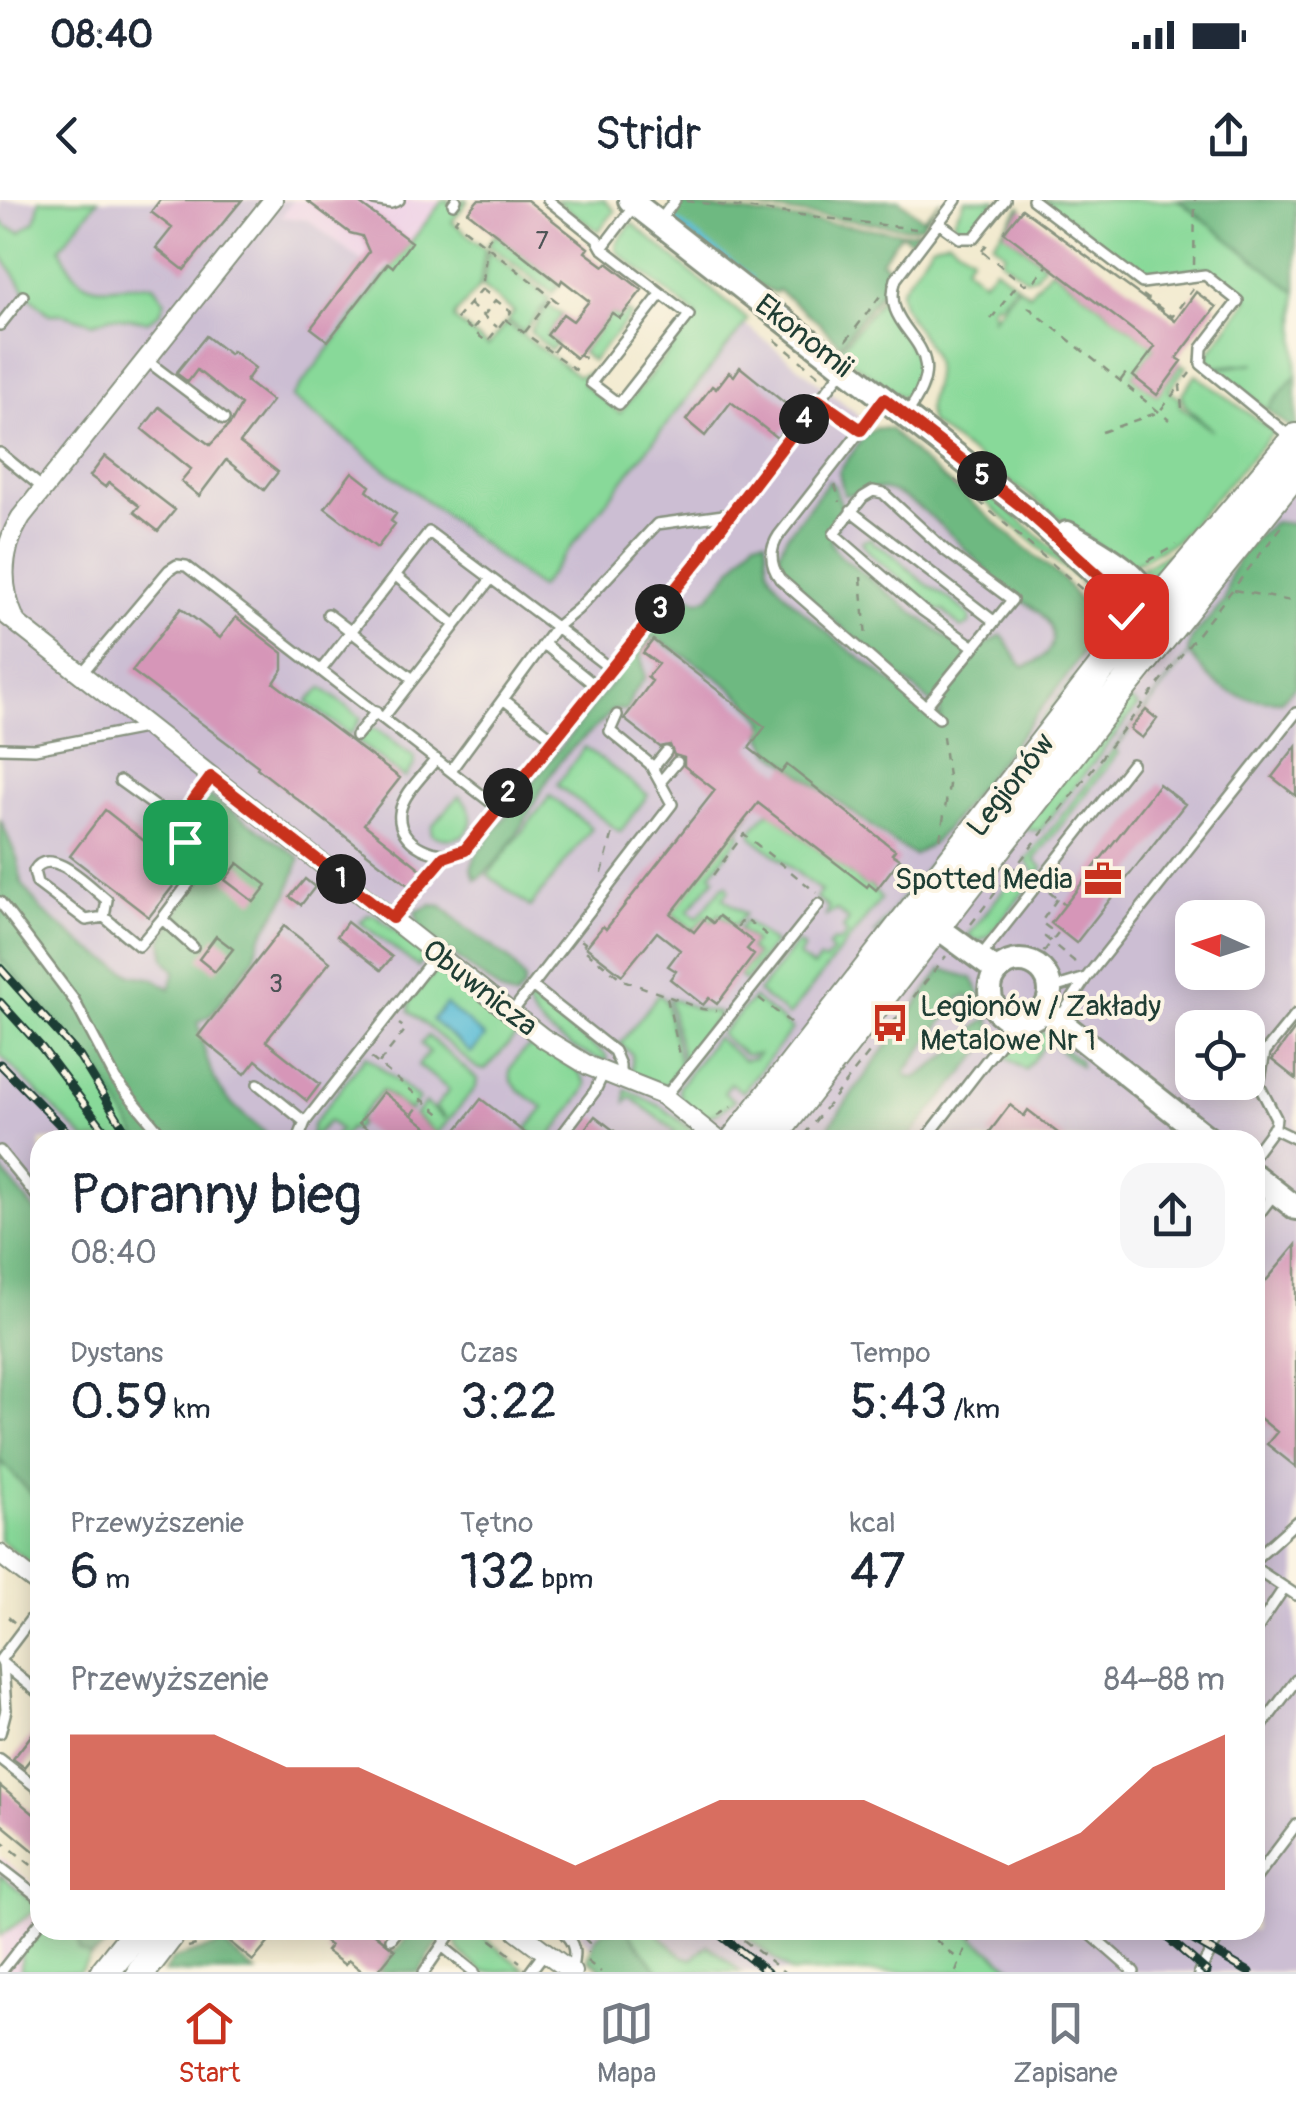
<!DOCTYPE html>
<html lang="pl">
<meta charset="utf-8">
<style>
:root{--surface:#fff;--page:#f6f6f7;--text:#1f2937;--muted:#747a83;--line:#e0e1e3;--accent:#c8321e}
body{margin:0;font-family:Pangolin,sans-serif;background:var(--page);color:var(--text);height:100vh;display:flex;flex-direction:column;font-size:38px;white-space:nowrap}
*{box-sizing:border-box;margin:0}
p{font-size:32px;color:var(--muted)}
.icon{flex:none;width:55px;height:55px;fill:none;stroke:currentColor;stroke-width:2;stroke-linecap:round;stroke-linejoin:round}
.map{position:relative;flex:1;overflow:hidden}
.panel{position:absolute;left:30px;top:930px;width:1235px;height:810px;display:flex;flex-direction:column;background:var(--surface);border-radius:30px;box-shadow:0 5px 25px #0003}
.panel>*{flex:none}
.needle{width:65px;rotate:273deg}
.controls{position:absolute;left:1175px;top:700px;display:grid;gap:20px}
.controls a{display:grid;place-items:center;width:90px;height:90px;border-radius:20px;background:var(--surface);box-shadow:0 5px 25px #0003;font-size:50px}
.pin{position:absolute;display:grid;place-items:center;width:85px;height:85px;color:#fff;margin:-42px;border-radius:20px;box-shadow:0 5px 15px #0006}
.km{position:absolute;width:50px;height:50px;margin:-25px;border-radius:50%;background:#222;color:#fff;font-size:28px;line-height:50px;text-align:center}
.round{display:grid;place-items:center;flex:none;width:105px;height:105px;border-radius:30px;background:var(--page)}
.head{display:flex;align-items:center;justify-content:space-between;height:170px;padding:0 40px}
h1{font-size:55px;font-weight:600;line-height:75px}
.stats{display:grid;grid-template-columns:repeat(3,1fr);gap:15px;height:170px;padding:10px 40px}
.stats div{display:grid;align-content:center}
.stats b{font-size:50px;font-weight:600}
.stats small{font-size:28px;font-weight:400}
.stats p{font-size:28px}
.chart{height:280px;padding:20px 40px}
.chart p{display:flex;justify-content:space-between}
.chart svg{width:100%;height:180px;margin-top:10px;fill:var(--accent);opacity:.7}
.status{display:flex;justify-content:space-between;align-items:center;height:70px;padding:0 50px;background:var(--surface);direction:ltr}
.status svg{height:28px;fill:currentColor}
header{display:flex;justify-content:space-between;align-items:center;height:130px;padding:0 40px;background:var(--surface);font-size:45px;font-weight:600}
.tab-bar{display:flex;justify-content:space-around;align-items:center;height:140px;border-top:2px solid var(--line);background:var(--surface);font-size:28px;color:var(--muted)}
.tab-bar a{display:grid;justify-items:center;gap:5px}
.tab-bar .on{color:var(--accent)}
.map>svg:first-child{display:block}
</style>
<div class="status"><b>08:40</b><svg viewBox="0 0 49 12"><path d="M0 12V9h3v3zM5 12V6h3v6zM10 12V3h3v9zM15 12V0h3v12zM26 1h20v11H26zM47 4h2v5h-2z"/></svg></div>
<header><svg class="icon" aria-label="back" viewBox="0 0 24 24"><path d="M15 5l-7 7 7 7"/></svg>Stridr<svg class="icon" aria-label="share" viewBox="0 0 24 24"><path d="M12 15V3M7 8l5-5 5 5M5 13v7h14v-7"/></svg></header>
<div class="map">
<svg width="1296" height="1772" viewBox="0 0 1296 1772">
<rect width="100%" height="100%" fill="#fcf5e5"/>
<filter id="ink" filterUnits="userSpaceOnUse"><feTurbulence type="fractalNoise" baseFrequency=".01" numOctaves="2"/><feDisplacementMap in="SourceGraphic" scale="20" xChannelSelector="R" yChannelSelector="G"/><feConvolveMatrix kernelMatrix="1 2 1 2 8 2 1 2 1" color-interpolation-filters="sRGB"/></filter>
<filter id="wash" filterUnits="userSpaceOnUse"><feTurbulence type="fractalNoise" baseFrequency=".0048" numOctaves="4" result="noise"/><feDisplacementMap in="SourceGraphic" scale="40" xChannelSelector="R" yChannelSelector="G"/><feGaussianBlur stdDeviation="2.25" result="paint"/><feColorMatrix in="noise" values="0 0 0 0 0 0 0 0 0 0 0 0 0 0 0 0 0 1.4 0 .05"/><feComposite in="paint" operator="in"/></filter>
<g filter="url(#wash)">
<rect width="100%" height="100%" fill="#f1e9cd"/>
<path fill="#eed0e7" d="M293,0H443L384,78L308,20L280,17Z
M0,1657L40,1690V1730L49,1772H0Z"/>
<path fill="#ccbed3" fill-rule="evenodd" d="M0,0H293L281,17L308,20L384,78L293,197L659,234L745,124L856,213L881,248L1081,436L1128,502L1296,281V1772H1019L964,1730H1255V940H705L696,933L690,940H40V1139L0,1091ZM1192,718H1248V772H1192ZM1192,828H1248V882H1192Z
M577,1730H787L842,1772H625L590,1746Z"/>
<path fill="#88d999" stroke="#548b66" stroke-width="2.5" d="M40,0H98L60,48C84,105 104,83 153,85L165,101L160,113L147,121L111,117L93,123L64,114H49L29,96L0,53V19L7,27L20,32L35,21Z
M443,0H449L448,3L456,8L462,0H468L452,22L485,48L480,86L456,114L454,119L488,146L506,123L578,176L592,172L583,184L620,213L697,116L616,51V43L632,23L748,120L539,388L292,197Z
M555,0H604L615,11L598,31Z
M965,0H996L975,28L967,32L958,29L954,20Z
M1044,0H1178L1296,92V175L1267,210L1216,169L1255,163L1214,167L1206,157L1248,99L1208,68L1145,76Z
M1020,7L1022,9L1005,32L1044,64L1035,77L1026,79L1001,59L1005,53L993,43Z
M496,34L560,84L552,93L488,44Z
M948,40L972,56L965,66L983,81L995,68L1016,84L999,105L995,103L991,109L994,113L991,120L1018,86L1029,94L1051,69L1155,147L1133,176L1157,195L1181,164L1186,167L1169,191L1179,198L1180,206L1213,231L1184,204L1182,193L1196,175L1274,232L1177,340L1133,365L1110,355L930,223C922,201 940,182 934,161C928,135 902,119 900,91L932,45Z
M488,50L550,99L523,132L508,120L514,112L483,88Z
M885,94C890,125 948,181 901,197L838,152Z
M548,105L562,115L547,135L557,143L551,150L530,132Z
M626,111L632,115L592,161L581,152L612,113L619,118Z
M891,222L902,225L994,298L1104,393L1099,398Z
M1279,236L1284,240L1171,368L1153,374L1143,373L1140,369L1182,346Z
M872,338L873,343C893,351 905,367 922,381C935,391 957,401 970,417L969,424L961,428L944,411L937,410C922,393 866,357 862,341Z
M1191,451L1115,549L1118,553L1034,660L1043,668L1037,675L1026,661Z
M1084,466L1090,470L895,721L874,735Z
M322,488L361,518L350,535L307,502Z
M1125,497L1138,506L1040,631L1023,629Z
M369,528L376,529L414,557L415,564L405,578L358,542Z
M585,547L648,595L620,632L557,585Z
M459,596C487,622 462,650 431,634L432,626Z
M550,596L592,628L530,707L488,675Z
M752,610L738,632L741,635L711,674L715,678L688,711L697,718L723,686L727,685L729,690L723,698L745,714L735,726L719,714L713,722L706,716L694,730L671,713Z
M769,611L866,686L869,684L881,699L789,816L758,792L797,743L804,747L799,757L813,767L820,759L825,761L832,752L828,747L833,741L840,742L847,734L843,729L849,720L836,710L826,716L828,707L816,698L821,691L753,638L751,631Z
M1013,678L1030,684L989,736L979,741L968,736Z
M368,715H375L421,751L423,760L418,767L360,722Z
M745,721L774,743L745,781L739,776L756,755L749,749L754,741L739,729Z
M0,734L177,940H86L0,855Z
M437,770L446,771L516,828L515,837L485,870L477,868L409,811L410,800Z
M659,794L666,801L680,865L673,874L677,877C663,892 648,881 632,875V854L620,844Z
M536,796L542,801L536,802V806L606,855L608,861C586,859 530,825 527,801Z
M669,798L701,810L720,813L683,861Z
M754,798L792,829L743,892L730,883L724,893L735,901C727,906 713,917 705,916C691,915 679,899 679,887L716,837L743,860L755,858L758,854L745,855L720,834Z
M1037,828L1079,860L1080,866L1048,841L1025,870L1005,856L1025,833Z
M428,836L477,879L476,887L437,934L415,915L425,903L443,918L445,917L435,908L449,890L418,865L429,852L421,844Z
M535,845L578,871L587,884L584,892L548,940H537L527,929L544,908C527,895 497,882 516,860C523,852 525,848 535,845Z
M366,856L419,899L410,911L382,890L357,920L360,924L354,930L350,928L340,940H331L340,930L329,921L310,940L313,924Z
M626,889L663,908L696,933L690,940H669L675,931L631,897L626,902Z
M0,1260L40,1303V1370L0,1340Z
M0,1674L33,1702L36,1710L0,1736Z
M40,1729V1730L109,1731L79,1772H21V1751Z
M458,1730H474L526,1770L484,1772C469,1760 450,1751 458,1730Z
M627,1730H654L682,1756L692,1759L708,1745L741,1772H659Z
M737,1730H964L1018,1772H791Z"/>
<path fill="#6eb981" stroke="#467b5a" stroke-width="2.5" d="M693,0H899L923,19L941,0L921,26L907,28Z
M1178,0H1296V92Z
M678,4L906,33L918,31L911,41L901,34L881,61L890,68L881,92L840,145L818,122L778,90L775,93L747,80L671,22Z
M1296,175V227L1293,230L1267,210Z
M876,228L890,229L920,259L1064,380L1085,408L1090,422L1091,438L1067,476L951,623L933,643L914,655L894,643L771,552L762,535L764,521C736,485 693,461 654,437L641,454L645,478L632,495L627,510H613C598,528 577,541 562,559C532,597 517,651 476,680L471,669L477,653L670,409L684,394L699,401L709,397L755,340L765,339C767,349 766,361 769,370C782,407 905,490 941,519L940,510L821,410L780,365L779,353L786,337L829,281L834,286L843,309L830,342L839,355L969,455L1001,435C1011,445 1013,457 1024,467C1040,462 1058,449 1051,429C1044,409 1020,402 1005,389C975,361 932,309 895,293C870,283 865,295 844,295L839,272L865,235Z
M1296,321V486L1281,501C1234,501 1214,489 1188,451L1192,438L1224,401L1230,375L1242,350L1274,322L1293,324Z
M210,596L300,658L288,694L260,738L254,759L210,816L198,822C211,890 222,898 274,940H139L100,872L0,758V619L18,660L21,682L41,710L85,746L132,775L155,779L170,789L175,771L165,759L162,740L192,687L194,615L206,597Z
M432,705L442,706L464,727L509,759L525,780L523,789L515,798L504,794L421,730L415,712Z
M942,769L972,778L985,804H979L968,796L960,798L906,871L907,877L916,878C929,869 946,858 958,847C969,835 974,826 990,818L993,838L907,940H819Z
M0,968L40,1017V1303L0,1260Z
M77,1730H118L109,1744L91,1756L79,1750Z
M413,1730H447L419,1772H377Z
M604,1730H627L659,1772H605L588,1759L595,1739Z
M223,1744L256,1772H164L173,1759Z"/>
<path fill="#58bcd6" stroke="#3c7c85" stroke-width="2.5" d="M446,804L485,837L471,853L432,820Z"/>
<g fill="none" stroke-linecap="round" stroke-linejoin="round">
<path stroke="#58bcd6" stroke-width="5" d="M649,0L650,1
M673,19L751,78"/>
</g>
<g id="blocks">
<path fill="#d696b8" d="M160,0H242L184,70L156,48L172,28L151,12Z
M306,0H355L411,42L393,67L388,63L328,141L311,128L369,52L362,36L350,33Z
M478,0H527L588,48L585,52L604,66L607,63L642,90L620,118L612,113L576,158L547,135L563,114L573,121L589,101L562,80L560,84L468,12Z
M1022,9L1175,121L1196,92L1216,107L1177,158L1182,161L1157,195L1133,176L1155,147L1004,32Z
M206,136L229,154L233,151L255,168L246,181L272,201L240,243L278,272L264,290L226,260L199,296L181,281L191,269L142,229L159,207L210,245L231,223L241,205L197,170L188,182L176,173Z
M740,167L797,213L777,238L731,202L705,236L686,220L712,186L716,189L729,172L734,176Z
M105,256L175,310L158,331L134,312L139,306L109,282L105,287L90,276Z
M352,272L370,286L367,291L396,314L391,321L395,324L377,348L325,308Z
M181,408L220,438L236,417L283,453V469L274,483L400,578L364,624L422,670L409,686L257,568L258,566L132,471Z
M653,440L765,527L749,548L781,573L787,565L895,650L892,654L900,659L876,690L869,684L867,687L758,603L671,714L694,732L706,717L713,723L719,716L753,742L747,749L754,755L717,804L709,798L703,805L670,779L676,771L668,766L680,750L657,732L622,775L586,747L603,726L606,729L715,590L684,566V558L674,555L670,545L660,547L624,519L652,481L647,477L658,464L643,453Z
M1146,510L1157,519L1142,538L1130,529Z
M1296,546V596L1272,577Z
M1159,584L1185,604L1076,743L1051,723Z
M105,610L181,670V676L149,717L70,656Z
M238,663L267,685L254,702L225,680Z
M305,679L315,687L301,705L290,697Z
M347,722L392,757L381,770L337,736Z
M284,726L330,762L266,841L320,884L307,901L256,860L245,874L198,836Z
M216,736L233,749L215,772L199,759Z
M1296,827V879L1272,860Z
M383,892L412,915L444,940H382L359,923Z
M481,899L534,940H449Z
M1010,905L1024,916L1028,910L1067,940H996L988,934Z
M595,916L626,940H576Z
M1296,1045V1267L1267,1244L1277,1232L1255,1214V1094Z
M40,1524V1547L24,1567L13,1559Z
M0,1586L40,1619V1656L0,1623Z
M233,1730H279L253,1761L226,1739Z
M310,1730H370L395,1750L377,1772H363L348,1760L345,1765L326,1751L330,1746Z"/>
</g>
</g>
<g filter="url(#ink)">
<use href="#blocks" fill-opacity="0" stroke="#889380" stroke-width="2.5"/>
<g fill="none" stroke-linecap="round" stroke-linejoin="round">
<g stroke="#889380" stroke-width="14">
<path id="service" d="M374,0L391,3L399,0
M548,0L597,39L602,48L689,115L619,204L591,183L661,94
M1033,0L1142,83L1205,75L1238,101L1202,148L1201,164L1293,239
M453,4L456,0
M659,22L675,0
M939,23L960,38H974L1005,0
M602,48L634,6
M0,125L23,96
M146,160L224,219
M883,202L779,335C769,350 770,365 780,379L939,518
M907,213C962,140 876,136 896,79L956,0
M0,253L44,289
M851,311L995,422
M396,376L455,425
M328,414L413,479
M544,444L597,487
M321,470L429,332L556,427L451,570
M612,470L556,427L578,409L657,324L731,314
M82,473L169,370L177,365L186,366L497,607
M503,499L554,539
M926,506L974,447L922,410L834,334L863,297L873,291L883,293L946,351L1012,400L974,447
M383,518L491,379
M356,536L376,512
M0,548L35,549L144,528
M436,559C425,574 402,594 400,613C396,645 441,663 465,650L703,356L708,344L843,170
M653,568L666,552
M120,581L181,625
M661,581L677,562
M0,702L74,800L116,880L166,940
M104,717L107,700C91,688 50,643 34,671L37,683L86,720L104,717L139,746L162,719
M392,718L444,657
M193,747L162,719L189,683L190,657L181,625L184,616L211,577
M981,756L1132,564
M532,786L614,851L620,865V878
M1050,789L1086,778L1296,513
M512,812L672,604L650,564L610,531L617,515
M1060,818L1086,778
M258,884L305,922
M665,897L819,704
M1273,928L1296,939
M298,940L305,922L436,755
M558,940L595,891L604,872
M925,940L1017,821
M0,951L40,1000
M1255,953L1275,926L1276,918L1259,885L1265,852L1296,814
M1255,1019L1274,994
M1255,1359L1296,1322
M1255,1368L1296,1395
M1255,1432L1284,1388
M0,1460L40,1407
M2,1463L40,1494
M0,1533L6,1510L3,1464
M1255,1535L1296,1480
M0,1559L40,1590
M0,1667L40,1698
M1255,1679L1296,1625
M561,1730C576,1744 576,1752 571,1772
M1086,1730L1134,1772
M391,1739L398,1730
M442,1746L474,1772
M1,1772L40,1722
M424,1772L453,1730
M530,1772L545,1752
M1199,1772L1223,1730"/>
</g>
<g stroke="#889380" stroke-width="22">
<path id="minor" d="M0,410L543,838L589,866L662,895L718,940
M15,420C0,386 1,350 21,317L273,0
M0,1354L40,1385
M516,1730L572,1772"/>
</g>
<g stroke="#889380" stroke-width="28">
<path id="tertiary" d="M630,0L1025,309L1116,391L1143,405L1166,407
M1067,333C1100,352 1146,374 1155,414
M937,727L997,771
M990 791a30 30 0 1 1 60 0a30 30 0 1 1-60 0Z
M1044,809L1210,940
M1255,976L1296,1008"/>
</g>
<g stroke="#889380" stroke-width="32">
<path id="primary" d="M735,940L1101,469L1296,238
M770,940L1113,499L1296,271
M105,1772L138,1730
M141,1772L173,1730"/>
</g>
<path stroke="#889380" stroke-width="2.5" stroke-dasharray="8 8" stroke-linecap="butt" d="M686,1L916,29
M458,17L455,21L564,107
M486,43L494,32
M982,51L987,44
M983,52L1024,84L1034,82L1047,66
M1194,65L1195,0
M482,89L511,112L487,142L457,118L482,89L487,46
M1143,95L1172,117L1193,89
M469,104L497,127
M1028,107L1169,220
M505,119L580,173
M991,119L1020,81
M473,129L496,100
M525,132L551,99
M775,140L817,174L818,182
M846,141L880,96
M553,152L559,144
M579,154L590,162
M1121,180L1126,173
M829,206L851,221
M1182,208L1180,186L1190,173
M1102,232L1159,212L1180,186
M954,280L1105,409
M835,285L840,302
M1148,361L1176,345
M861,377L866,438
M1234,390L1296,402
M1089,448L1105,410
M940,639L949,585L942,529
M602,673L614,628
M713,675L744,634L817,693
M1049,692L1065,705
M1057,699L1041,722L1050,729L1045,737L1074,761L1076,769
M971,724L1283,325
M737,727L745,718L772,739
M581,740L585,743L582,748L623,780L702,809L717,811
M1034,765L1060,730
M667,798L681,859
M759,798L796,827
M371,858L444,917
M379,863L406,829L399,824
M412,915L422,901
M717,916L731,907
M804,935L946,756
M8,1417L15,1423
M0,1640L40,1672
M478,1730L520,1762
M731,1730L784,1772
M924,1730L959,1760
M584,1738L589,1743L588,1753
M585,1738L589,1730
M188,1747L203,1743L208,1730
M587,1761L601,1772
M956,1772L973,1730"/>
<use href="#service" stroke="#fff" stroke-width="9"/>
<use href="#minor" stroke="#fff" stroke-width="18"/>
<use href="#tertiary" stroke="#fff" stroke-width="22"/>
<use href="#primary" stroke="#fff" stroke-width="28"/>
<g stroke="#1f3d34" stroke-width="9">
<path id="rail" d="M0,768L80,857L131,940
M0,802L42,848L112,940
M0,864L75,940
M714,1730L767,1772
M1159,1730L1207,1772
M1176,1730L1249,1772"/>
</g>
<use href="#rail" stroke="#fcf5e5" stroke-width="5" stroke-dasharray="15" stroke-linecap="butt"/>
</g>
</g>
<g fill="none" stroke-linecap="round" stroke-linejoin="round" filter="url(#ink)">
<g stroke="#fff" stroke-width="20">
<path id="route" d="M185,642C178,612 195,600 211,577L392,718L444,657L465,650L702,356L708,344L818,200L861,230L884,199L1025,309L1108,384L1116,391L1126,416"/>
</g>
<use href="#route" stroke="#c8321e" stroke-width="12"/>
</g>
<defs>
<g id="office-bare" transform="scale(3)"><path d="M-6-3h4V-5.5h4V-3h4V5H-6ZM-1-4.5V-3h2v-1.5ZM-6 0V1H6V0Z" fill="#c8321e" stroke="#fcf5e5" stroke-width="2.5" paint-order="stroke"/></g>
<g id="bus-bare" transform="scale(3)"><path d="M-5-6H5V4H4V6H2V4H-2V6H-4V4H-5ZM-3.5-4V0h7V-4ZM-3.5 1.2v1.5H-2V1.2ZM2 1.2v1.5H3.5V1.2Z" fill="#c8321e" stroke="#fcf5e5" stroke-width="2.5" paint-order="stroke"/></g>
</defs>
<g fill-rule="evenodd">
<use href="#office-bare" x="1103" y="679"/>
<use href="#bus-bare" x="890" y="823"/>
</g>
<g text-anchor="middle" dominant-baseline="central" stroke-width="8" stroke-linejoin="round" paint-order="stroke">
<g font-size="25" fill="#4d5355">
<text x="542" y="41">7</text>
<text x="276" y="784">3</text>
</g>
<g font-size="30" fill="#1f3d34" stroke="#fcf5e5">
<text transform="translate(804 136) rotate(38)">Ekonomii</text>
<text transform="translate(1011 585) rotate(-52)">Legionów</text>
<text transform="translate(480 788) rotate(38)">Obuwnicza</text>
</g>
<g font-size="30" fill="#1f3d34" stroke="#fcf5e5" text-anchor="end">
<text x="1073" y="679">Spotted Media</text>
<text x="920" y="806" text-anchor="start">Legionów / Zakłady<tspan x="920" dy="34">Metalowe Nr 1</tspan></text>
</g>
</g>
</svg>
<div class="controls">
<a><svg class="needle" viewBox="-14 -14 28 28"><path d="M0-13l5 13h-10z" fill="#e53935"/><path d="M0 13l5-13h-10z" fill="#747a83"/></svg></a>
<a><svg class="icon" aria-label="locate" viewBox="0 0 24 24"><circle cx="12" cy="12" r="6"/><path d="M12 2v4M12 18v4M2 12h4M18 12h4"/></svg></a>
</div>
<div class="pin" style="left:185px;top:642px;background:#1e9e55"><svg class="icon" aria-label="arrive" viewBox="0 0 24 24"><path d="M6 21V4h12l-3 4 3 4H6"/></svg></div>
<div class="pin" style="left:1126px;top:416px;background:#d93025"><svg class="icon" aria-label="check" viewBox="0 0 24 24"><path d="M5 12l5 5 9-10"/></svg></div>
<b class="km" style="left:341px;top:679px">1</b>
<b class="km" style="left:508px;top:593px">2</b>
<b class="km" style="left:660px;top:409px">3</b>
<b class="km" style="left:804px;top:219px">4</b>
<b class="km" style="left:982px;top:276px">5</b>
<section class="panel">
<div class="head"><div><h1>Poranny bieg</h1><p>08:40</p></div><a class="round"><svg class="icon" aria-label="share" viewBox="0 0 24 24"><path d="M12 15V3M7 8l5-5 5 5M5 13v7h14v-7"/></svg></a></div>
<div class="stats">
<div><p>Dystans</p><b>0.59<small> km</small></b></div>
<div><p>Czas</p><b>3:22</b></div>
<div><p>Tempo</p><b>5:43<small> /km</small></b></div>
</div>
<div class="stats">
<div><p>Przewyższenie</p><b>6<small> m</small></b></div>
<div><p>Tętno</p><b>132<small> bpm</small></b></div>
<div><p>kcal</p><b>47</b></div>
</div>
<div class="chart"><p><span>Przewyższenie</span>84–88 m</p>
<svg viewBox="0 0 160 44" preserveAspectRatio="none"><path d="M0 44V6L10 6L20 6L30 14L40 14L50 22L60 30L70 38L80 30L90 22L100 22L110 22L120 30L130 38L140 30L150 14L160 6V44z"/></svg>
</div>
</section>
</div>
<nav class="tab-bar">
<a class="on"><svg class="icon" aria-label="home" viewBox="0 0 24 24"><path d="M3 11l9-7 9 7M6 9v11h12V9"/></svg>Start</a>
<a><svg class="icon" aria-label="map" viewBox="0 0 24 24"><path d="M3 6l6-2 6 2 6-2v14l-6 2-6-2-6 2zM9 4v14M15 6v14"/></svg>Mapa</a>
<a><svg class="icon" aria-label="saved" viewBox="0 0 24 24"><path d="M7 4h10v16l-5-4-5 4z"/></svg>Zapisane</a>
</nav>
